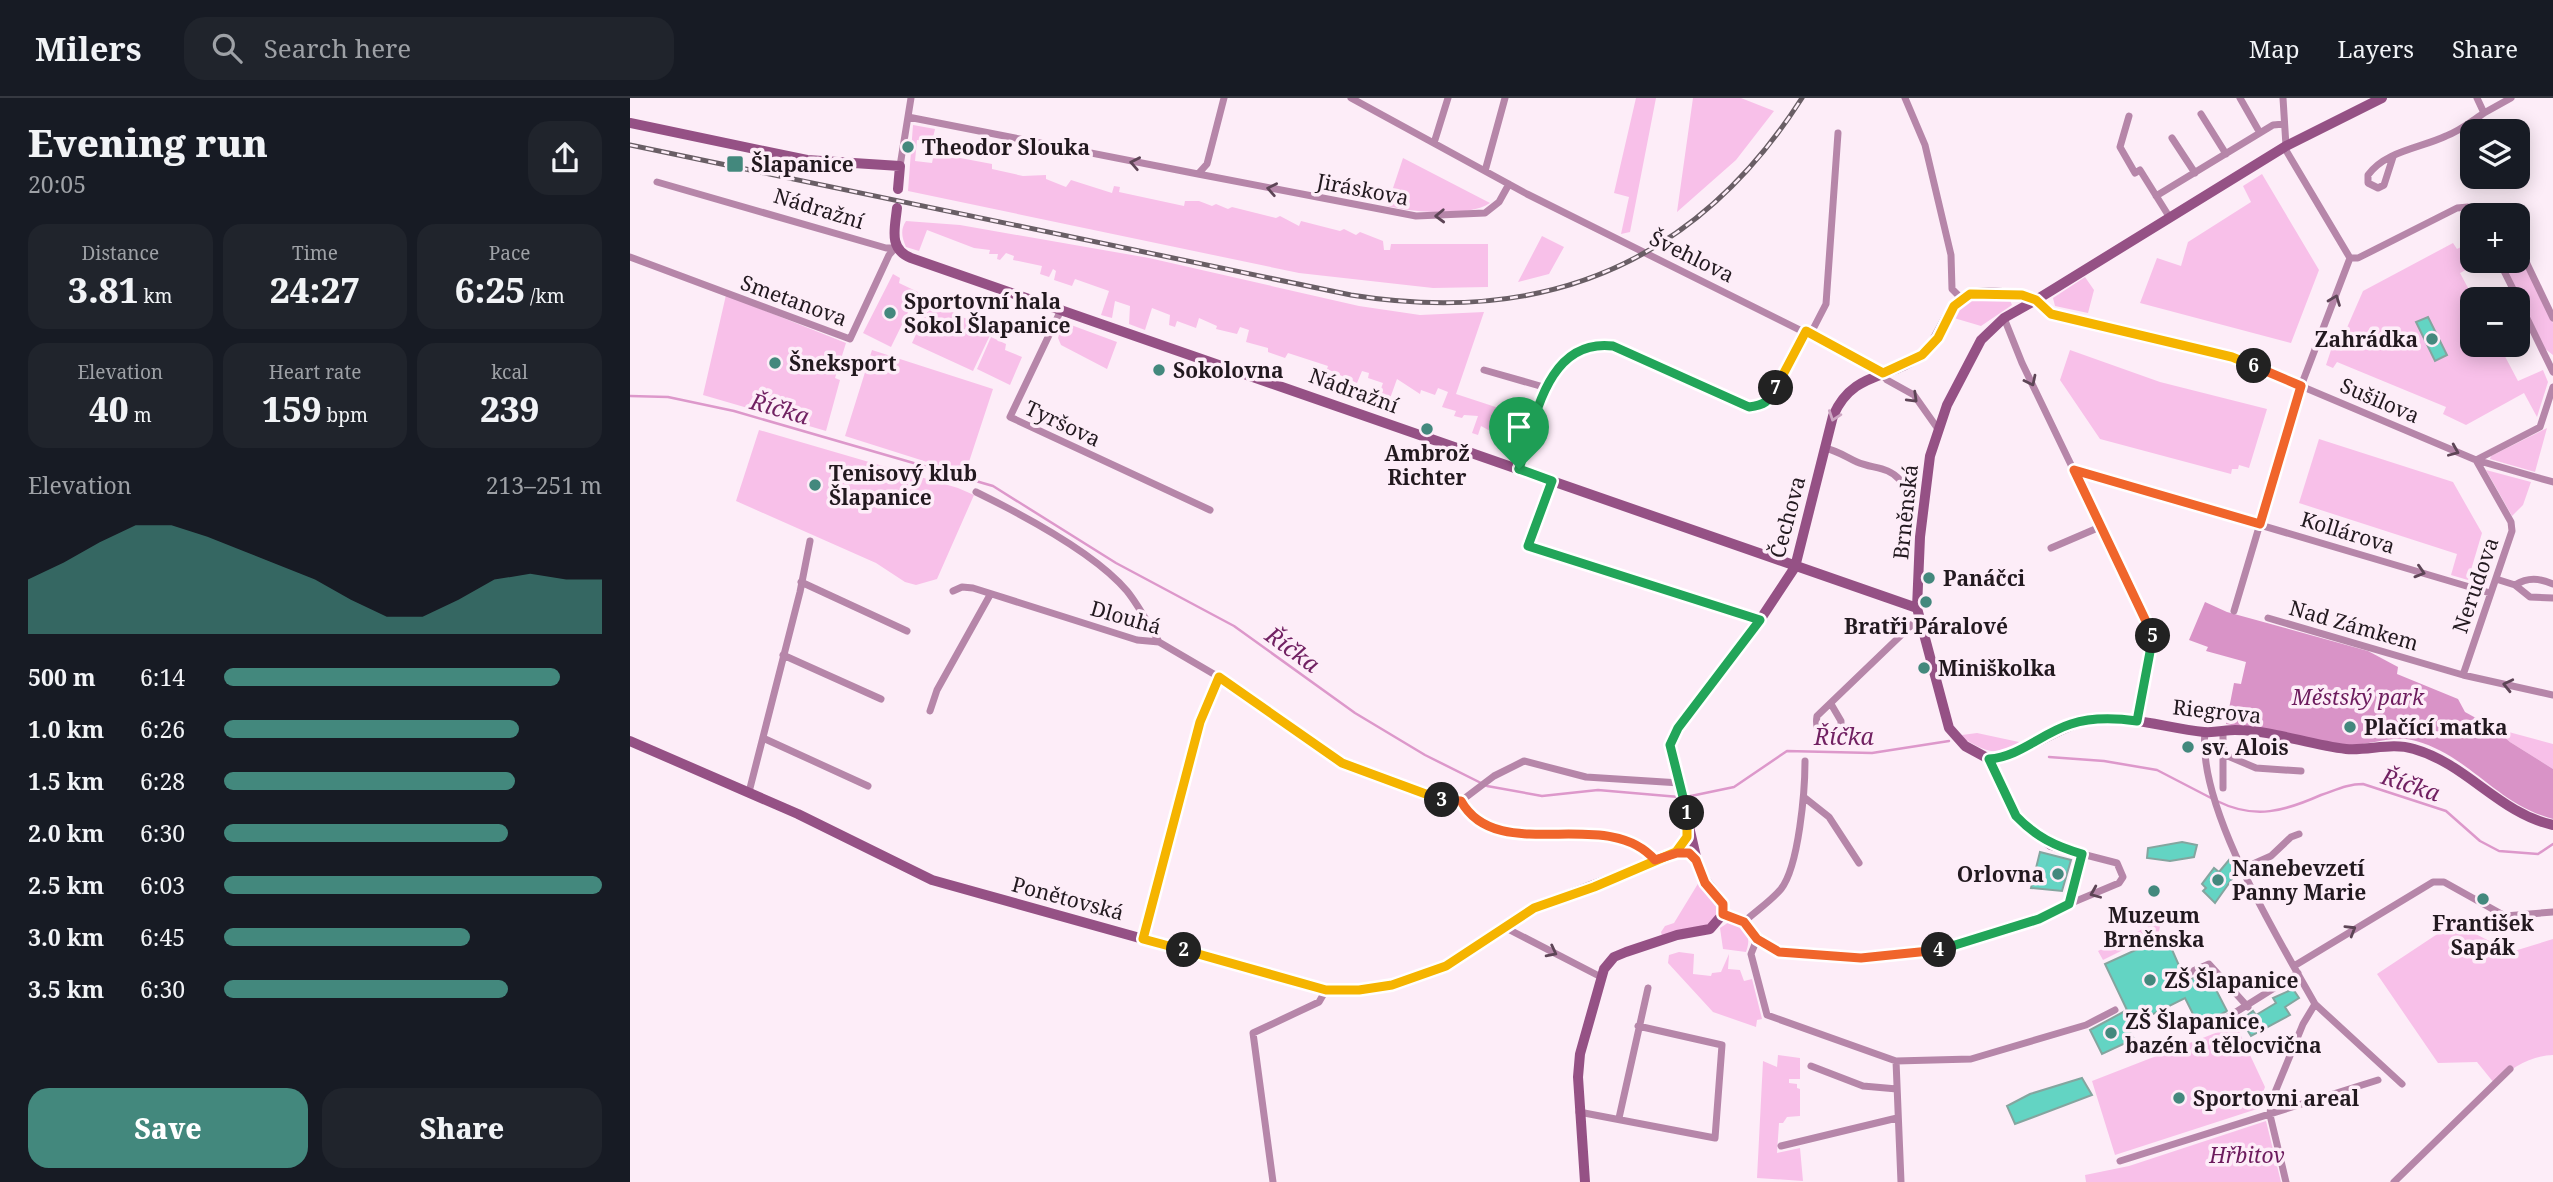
<!DOCTYPE html>
<meta charset="utf-8">
<style>
:root{--surface:#171b24;--page:#20242c;--text:#f1f3f6;--muted:#9ea1a6;--line:#363941;--accent:#43887d}
body{margin:0;font-family:"Noto Serif",serif;background:var(--page);color:var(--text);height:100vh;display:flex;flex-direction:column;font-size:26px;white-space:nowrap}
*{box-sizing:border-box;margin:0}
p{font-size:23px;color:var(--muted)}
.icon{flex:none;width:38px;height:38px;fill:none;stroke:currentColor;stroke-width:2;stroke-linecap:round;stroke-linejoin:round}
.map{position:relative;flex:1;overflow:hidden}
.details{display:flex;flex-direction:column;background:var(--surface);width:630px}
.details>*{flex:none}
.tools{position:absolute;left:1830px;top:21px;display:grid;gap:14px}
.tools a{display:grid;place-items:center;width:70px;height:70px;border-radius:14px;background:var(--surface);box-shadow:0 4px 18px #0003;font-size:35px}
.pin{position:absolute;display:grid;place-items:center;width:60px;height:60px;color:#fff;margin:-72px -30px;border-radius:50% 50% 50% 0;rotate:-45deg;box-shadow:0 0 7px #0007}
.pin .icon{rotate:45deg}
.km{position:absolute;width:35px;height:35px;margin:-18px;border-radius:50%;background:#222;color:#fff;font-size:19px;line-height:35px;text-align:center}
.round{display:grid;place-items:center;flex:none;width:74px;height:74px;border-radius:21px;background:var(--page)}
.summary{display:flex;align-items:center;justify-content:space-between;height:119px;padding:0 28px}
h1{font-size:38px;font-weight:800;line-height:52px}
.metrics{display:grid;grid-template-columns:repeat(3,1fr);gap:10px;height:119px;padding:7px 28px}
.metrics div{display:grid;align-content:center;border-radius:18px;background:var(--page);text-align:center}
.metrics b{font-size:35px;font-weight:800}
.metrics small{font-size:19px;font-weight:400}
.metrics p{font-size:19px}
.chart{height:196px;padding:14px 28px}
.chart p{display:flex;justify-content:space-between}
.chart svg{width:100%;height:126px;margin-top:7px;fill:var(--accent);opacity:.7}
.primary-button{display:flex;gap:14px;margin-top:auto;padding:14px 28px}
.primary-button a{flex:1;height:80px;border-radius:21px;background:var(--accent);color:#fff;font-size:28px;font-weight:800;line-height:80px;text-align:center}
.primary-button a+a{background:var(--page);color:var(--text)}
ul{padding:0 28px;list-style:none;font-size:23px}
li{display:grid;grid-template-columns:112px 84px 1fr;align-items:center;height:52px}
li i{height:18px;border-radius:9px;background:var(--accent)}
header{display:flex;align-items:center;gap:42px;box-sizing:border-box;height:98px;padding:0 35px;background:var(--surface);border-bottom:2px solid var(--line)}
header strong{font-size:33px}
nav{display:flex;gap:38px;margin-inline-start:auto;font-size:24px}
.search{width:490px;height:63px;background:var(--page);display:flex;align-items:center;gap:18px;box-sizing:border-box;padding:0 24px;border-radius:21px;color:var(--muted);font-size:26px}
main{display:flex;flex:1;min-height:0}
.map>svg:first-child{display:block}
</style>
<header>
<strong>Milers</strong>
<div class="search"><svg class="icon" aria-label="search" viewBox="0 0 24 24"><circle cx="10" cy="10" r="6"/><path d="M15 15l6 6"/></svg>Search here</div>
<nav><a>Map</a><a>Layers</a><a>Share</a></nav>
</header>
<main>
<section class="details">
<div class="summary"><div><h1>Evening run</h1><p>20:05</p></div><a class="round"><svg class="icon" aria-label="share" viewBox="0 0 24 24"><path d="M12 15V3M7 8l5-5 5 5M5 13v7h14v-7"/></svg></a></div>
<div class="metrics">
<div><p>Distance</p><b>3.81<small> km</small></b></div>
<div><p>Time</p><b>24:27</b></div>
<div><p>Pace</p><b>6:25<small> /km</small></b></div>
</div>
<div class="metrics">
<div><p>Elevation</p><b>40<small> m</small></b></div>
<div><p>Heart rate</p><b>159<small> bpm</small></b></div>
<div><p>kcal</p><b>239</b></div>
</div>
<div class="chart"><p><span>Elevation</span>213–251 m</p>
<svg viewBox="0 0 160 44" preserveAspectRatio="none"><path d="M0 44V25L10 19L20 12L30 6L40 6L50 10L60 15L70 20L80 25L90 32L100 38L110 38L120 32L130 25L140 23L150 25L160 25V44z"/></svg>
</div>
<ul>
<li><b>500 m</b>6:14<i style="width:89%"></i></li>
<li><b>1.0 km</b>6:26<i style="width:78%"></i></li>
<li><b>1.5 km</b>6:28<i style="width:77%"></i></li>
<li><b>2.0 km</b>6:30<i style="width:75%"></i></li>
<li><b>2.5 km</b>6:03<i style="width:100%"></i></li>
<li><b>3.0 km</b>6:45<i style="width:65%"></i></li>
<li><b>3.5 km</b>6:30<i style="width:75%"></i></li>
</ul>
<div class="primary-button"><a>Save</a><a>Share</a></div>
</section>
<div class="map">
<svg width="1923" height="1084" viewBox="0 0 1923 1084">
<rect width="100%" height="100%" fill="#fdedf8"/>
<path fill="#f8c0e9" d="M1006,0H1026L1000,134L991,136L999,99L984,95Z
M1063,0H1111L1144,13L1106,62L1047,114Z
M283,27L305,31L302,44L287,42L285,63L302,65L304,55L362,66V71L393,78L416,77V81L436,89L441,82L482,95L484,88L490,89L489,94L554,108L555,103H569L582,108L586,106L598,111L602,109L646,120L650,118L669,128L671,123L710,133L714,131L726,137L730,134L753,143L754,152H760L761,146H858V189L803,190L669,175L278,93Z
M773,60L860,105C837,120 784,114 757,108Z
M1632,76L1689,172L1661,245L1510,205L1527,160L1551,168L1558,144L1621,104L1613,88Z
M276,123L330,127L519,160L729,208L790,217L854,214L826,296L893,318L892,321L899,323L893,342L883,345L885,332L878,329L876,335H864L851,328L848,337L842,335L848,318L834,317L832,320L824,318L826,313L812,309L818,294L808,290L805,297L791,292L790,296L767,281L758,306L747,302L753,285L738,280L739,275L732,273L727,285L697,271L698,268L658,255L655,260L638,254V250L616,244L619,232L610,229L607,236L586,231L587,228L569,220L566,230L547,223L545,229L539,227L540,217L522,210L515,232L499,226L500,208L485,203L482,220L471,217L479,193L445,181L442,188L424,182L426,173L423,171L419,179L410,176L412,168L383,162L384,158L376,155L370,162L367,161L368,156H359L360,152L344,150L297,132L289,153L276,149C272,140 270,132 276,123Z
M912,138L934,149L919,176L888,184Z
M1843,143V163H1853L1830,175L1844,201L1843,247H1869L1888,283L1913,272L1918,284L1907,319L1894,295L1836,327L1813,316L1816,309L1707,264L1703,270L1696,267L1705,240L1712,241L1733,193L1823,145L1827,151Z
M1888,152L1923,225V257L1914,250L1872,163H1888Z
M263,176L270,180L269,185L288,194L261,249L233,235Z
M1455,179L1464,192L1458,215L1425,208L1423,200Z
M96,197L216,245L205,280L210,282L196,333L73,297Z
M1346,200L1380,202L1382,207L1351,228L1324,220L1332,207Z
M301,204L362,233L343,273L282,245Z
M433,224L487,244L477,271L431,247L428,240Z
M361,239L376,246L375,252L392,259L380,287L347,271Z
M242,252L363,291L335,376L215,338Z
M1440,252L1530,284L1637,311L1619,370L1609,367L1608,371H1602L1601,376L1470,341L1430,282Z
M1917,330L1905,374L1860,361L1861,358Z
M129,332L328,390L344,397L307,481L286,487L275,484L246,465L106,403Z
M1689,341L1823,384L1852,435L1838,482L1821,477L1827,456L1669,405Z
M1856,372L1901,384L1893,407L1882,418Z
M1864,630L1923,646V671L1880,644Z
M1347,635L1389,644L1388,647C1366,659 1355,653 1334,641L1332,637Z
M1069,784C1083,801 1095,804 1081,826L1032,838L1031,834L1035,828L1044,825Z
M1531,822L1529,834L1473,862L1468,853Z
M1099,824C1116,830 1122,838 1116,854L1093,851L1090,830Z
M1824,825L1881,854L1923,841V957C1899,958 1882,970 1864,985L1847,964L1808,965L1747,876Z
M1049,854L1064,856L1063,876L1081,878L1082,875L1091,874L1099,856L1098,871L1110,872L1114,883L1122,881L1132,921L1127,922L1126,929L1083,914L1038,865L1039,857Z
M1606,927L1635,989L1627,1011L1485,1057L1462,983Z
M1148,957L1170,960V981H1159V985L1167,986V990L1170,991V1018L1157,1019L1153,1025H1149L1147,1055L1170,1050L1173,1083L1127,1080L1133,963L1147,969Z
M1636,1023L1651,1084H1456L1455,1077L1499,1068Z"/>
<path fill="#d993c7" d="M1575,504L1597,514L1738,553L1768,569L1767,576L1828,601L1835,614L1864,630L1880,644L1923,671V721C1866,706 1840,658 1786,643C1762,636 1740,648 1717,647C1677,645 1635,632 1596,626L1604,585L1611,586L1616,564L1576,553L1578,549L1559,542Z"/>
<g fill="none" stroke-linecap="round" stroke-linejoin="round">
<path stroke="#dd98cb" stroke-width="2.5" d="M0,298L38,299L104,313L363,388L486,465L604,528L725,615L795,657L857,688L912,698L968,692L1049,699
M1419,659L1474,663L1527,672L1581,700
M1056,699L1104,689L1157,653L1242,655L1319,643
M1587,703C1625,722 1655,713 1691,697C1706,692 1717,686 1733,686L1816,713L1850,743L1869,753L1908,756L1923,746"/>
</g>
<path fill="#63d4c3" stroke="#84a59f" stroke-width="2" d="M1798,219L1817,257L1805,263L1786,224Z
M1552,744L1567,747L1564,759L1540,763L1517,760L1518,750Z
M1410,754L1441,762L1432,793L1401,790Z
M1599,762L1607,774L1585,805L1573,793L1576,790L1572,786L1584,770L1589,774Z
M1536,838L1551,872L1548,876L1550,881L1557,883L1578,874L1584,881L1581,882L1597,913L1569,928L1555,900L1497,929L1504,941L1472,956L1460,932L1497,912L1475,866Z
M1663,891L1669,900L1655,909L1660,917L1621,938L1613,925L1617,922L1615,919L1623,913L1626,917L1646,905L1643,900Z
M1452,980L1462,997L1385,1026L1377,1008L1400,996Z"/>
<g fill="none" stroke-linecap="round" stroke-linejoin="round">
<path stroke="#b686a9" stroke-width="7" d="M721,0L897,96L1248,271L1257,282L1284,297L1308,331
M1275,0L1295,47L1321,157L1322,191L1331,200
M1610,0L1630,35
M1653,0L1656,48
M1847,0L1854,15L1881,0
M1571,16L1596,56
M1499,18L1490,49L1505,75L1510,72L1540,120
M278,19L568,76L577,66L594,0
M1542,40L1565,75
M804,45L818,0
M1654,49L1720,160
M1763,59L1754,87L1748,90L1738,85V77C1755,53 1791,50 1816,38C1830,33 1842,23 1854,15
M270,68L281,0
M855,73L875,0
M568,76L786,118L855,115L869,104L879,86
M27,84L256,150H265
M1526,98L1643,27L1654,26
M1888,147L1923,220
M0,159L220,241L259,157L266,149
M1720,160H1728L1827,110L1838,109L1852,117
M1869,163L1888,201
M1406,202L1421,216L1602,259L1846,362L1923,384
M1888,202L1923,274
M431,212L380,319L580,412
M1374,220L1392,265L1523,537L1507,623
M1181,235L1196,206L1208,35
M854,272L917,290
M1195,350C1208,353 1216,359 1227,364C1243,371 1258,368 1270,382
M889,371C904,323 917,240 983,248L1119,309L1132,307L1141,301L1176,233
M1444,372L1860,495
M922,383L898,448L1130,522
M346,394C391,416 465,455 497,493C509,508 519,527 529,544
M1421,450L1470,429
M1866,481L1885,487
M171,484L277,533
M1923,486C1909,480 1898,479 1885,487L1900,499L1923,500
M323,493L332,489L343,490L507,542L529,544L611,592L713,665L817,703H831
M1604,513L1671,288L1720,160
M1638,520L1833,577L1923,597
M153,557L251,601
M1833,577L1882,433L1881,424L1846,362L1910,329L1923,289
M1201,606L1211,623V631C1196,646 1184,636 1187,618L1290,519
M300,613L307,592L360,497
M1575,634C1567,709 1648,840 1685,906L1673,926L1641,1004L1640,1017L1656,1084
M1593,634V690
M133,640L238,688
M1593,656L1626,670L1671,673
M119,694L170,494L180,443
M1175,700L1199,719L1229,765
M831,703L864,678L894,663L956,679L1050,685
M831,703C868,769 977,706 1025,762
M1614,770L1641,758L1661,739L1669,736
M1439,806L1489,785L1493,779L1487,765L1452,756
M1114,824C1126,813 1141,803 1151,791C1169,768 1175,692 1175,663
M874,829L971,879
M513,841L570,624L589,579
M1127,841L1121,856L1137,917L1266,963L1341,961L1456,927L1485,912
M1664,868L1803,784H1814L1875,818L1923,814
M1554,877L1579,866L1618,909
M1685,906L1772,986
M1598,919L1668,875
M1266,963L1271,1084
M1181,968L1233,988L1267,991
M949,1014L1085,1040L1092,947L1008,928
M989,1020L1018,890
M1151,1048L1267,1020
M1490,1063L1748,982
M643,1084L623,935L689,904L696,892
M1764,1084L1880,971"/>
<path stroke="#955185" stroke-width="10" d="M0,25L177,62L270,68L268,91
M267,110C265,130 258,151 281,160L1287,510
M1406,202C1389,196 1356,191 1338,197C1316,205 1311,241 1293,256C1260,282 1223,272 1203,318L1165,469L1130,522L1048,630L1040,647L1070,776L1088,798L1093,806V816L1114,824L1127,841L1149,854L1231,860L1322,849L1409,821L1439,806L1452,756L1421,747L1393,725L1386,718L1359,661L1335,648L1319,630L1287,510L1290,439L1300,358L1317,307L1351,242L1374,220L1406,202L1656,48L1752,0
M0,643L168,716L302,782L696,892L746,891L790,878L816,868L904,810L1047,755L1056,754L1067,762
M1359,661C1396,658 1425,627 1463,622C1500,617 1536,630 1574,634C1585,635 1595,632 1605,632C1642,632 1679,647 1716,651C1739,653 1761,644 1784,651C1837,666 1869,715 1923,727
M955,1084L948,979L950,956L974,871L984,859L996,854L1047,837L1080,831L1093,816"/>
<g stroke="#695e65" stroke-width="5">
<path id="rail" d="M0,47L721,197C913,228 1066,166 1172,0"/>
</g>
<use href="#rail" stroke="#fdedf8" stroke-width="2.5" stroke-dasharray="8" stroke-linecap="butt"/>
</g>
<defs><path id="oneway-chevron" d="M-2-3.5L2.5 0L-2 3.5" fill="none" stroke-width="1.6" stroke-linecap="round" stroke-linejoin="round" transform="scale(1.75)"/></defs>
<g stroke="#5d4556">
<use href="#oneway-chevron" transform="translate(505 65) rotate(-169)"/>
<use href="#oneway-chevron" transform="translate(642 91) rotate(-169)"/>
<use href="#oneway-chevron" transform="translate(810 118) rotate(178)"/>
<use href="#oneway-chevron" transform="translate(1705 202) rotate(-69)"/>
<use href="#oneway-chevron" transform="translate(1401 283) rotate(64)"/>
<use href="#oneway-chevron" transform="translate(1283 300) rotate(44)"/>
<use href="#oneway-chevron" transform="translate(1824 353) rotate(23)"/>
<use href="#oneway-chevron" transform="translate(1790 474) rotate(17)"/>
<use href="#oneway-chevron" transform="translate(1878 587) rotate(-167)"/>
<use href="#oneway-chevron" transform="translate(1465 795) rotate(157)"/>
<use href="#oneway-chevron" transform="translate(1721 832) rotate(-31)"/>
<use href="#oneway-chevron" transform="translate(922 854) rotate(27)"/>
</g>
<use stroke="#cea7c4" href="#oneway-chevron" transform="translate(1204 318) rotate(109)"/>
<g fill="none" stroke-linecap="round" stroke-linejoin="round">
<g stroke="#fff" stroke-width="14">
<path id="split-1" d="M889,371L922,383L898,448L1130,522L1048,630L1040,647L1057,715"/>
</g>
<g stroke="#fff" stroke-width="14">
<path id="split-2" d="M554,852L696,892H729L762,887L816,868L904,810L964,789L1046,754L1057,739V715"/>
</g>
<g stroke="#fff" stroke-width="14">
<path id="split-3" d="M554,852L513,841L570,624L589,579L712,665L812,702"/>
</g>
<g stroke="#fff" stroke-width="14">
<path id="split-4" d="M812,702L831,703C868,769 977,706 1025,762L1047,755H1059L1066,762L1075,785L1093,806V816L1114,824L1127,841L1149,854L1231,860L1309,852"/>
</g>
<g stroke="#fff" stroke-width="14">
<path id="split-5" d="M1309,852L1409,821L1439,806L1452,756C1425,748 1406,739 1386,718L1359,661C1389,659 1412,635 1441,626C1462,619 1486,620 1507,623L1523,538"/>
</g>
<g stroke="#fff" stroke-width="14">
<path id="split-6" d="M1523,538L1444,372L1630,426L1671,288L1624,268"/>
</g>
<g stroke="#fff" stroke-width="14">
<path id="split-7" d="M1146,290L1176,233L1253,275L1292,257L1308,240L1324,208L1340,196L1392,197L1406,202L1421,216L1602,259L1624,268"/>
</g>
<g stroke="#fff" stroke-width="14">
<path id="split-8" d="M889,371C905,323 916,240 983,248L1119,309C1134,307 1139,304 1146,290"/>
</g>
<use href="#split-1" stroke="#22a559" stroke-width="9"/>
<use href="#split-2" stroke="#f5b400" stroke-width="9"/>
<use href="#split-3" stroke="#f5b400" stroke-width="9"/>
<use href="#split-4" stroke="#f0652b" stroke-width="9"/>
<use href="#split-5" stroke="#22a559" stroke-width="9"/>
<use href="#split-6" stroke="#f0652b" stroke-width="9"/>
<use href="#split-7" stroke="#f5b400" stroke-width="9"/>
<use href="#split-8" stroke="#22a559" stroke-width="9"/>
</g>
<g fill="#43887d" stroke="#fdedf8" stroke-width="2.5">
<circle cx="278" cy="49" r="7"/>
<rect x="96" y="57" width="18" height="18" rx="3.5"/>
<circle cx="260" cy="215" r="7"/>
<circle cx="1802" cy="241" r="7"/>
<circle cx="145" cy="265" r="7"/>
<circle cx="529" cy="272" r="7"/>
<circle cx="797" cy="331" r="7"/>
<circle cx="185" cy="387" r="7"/>
<circle cx="1299" cy="480" r="7"/>
<circle cx="1296" cy="504" r="7"/>
<circle cx="1294" cy="570" r="7"/>
<circle cx="1720" cy="629" r="7"/>
<circle cx="1558" cy="649" r="7"/>
<circle cx="1428" cy="776" r="7"/>
<circle cx="1588" cy="782" r="7"/>
<circle cx="1524" cy="793" r="7"/>
<circle cx="1853" cy="801" r="7"/>
<circle cx="1520" cy="882" r="7"/>
<circle cx="1481" cy="935" r="7"/>
<circle cx="1549" cy="1000" r="7"/>
</g>
<g text-anchor="middle" dominant-baseline="central" stroke-width="7" stroke-linejoin="round" paint-order="stroke">
<g font-size="21" font-weight="bold" fill="#22191f" stroke="#fdedf8" text-anchor="start">
<text x="292" y="49">Theodor Slouka</text>
<text x="121" y="66">Šlapanice</text>
<text x="274" y="203">Sportovní hala<tspan x="274" dy="24">Sokol Šlapanice</tspan></text>
<text x="1788" y="241" text-anchor="end">Zahrádka</text>
<text x="159" y="265">Šneksport</text>
<text x="543" y="272">Sokolovna</text>
<text x="797" y="355" text-anchor="middle">Ambrož<tspan x="797" dy="24">Richter</tspan></text>
<text x="199" y="375">Tenisový klub<tspan x="199" dy="24">Šlapanice</tspan></text>
<text x="1313" y="480">Panáčci</text>
<text x="1296" y="528" text-anchor="middle">Bratři Páralové</text>
<text x="1308" y="570">Miniškolka</text>
<text x="1734" y="629">Plačící matka</text>
<text x="1572" y="649">sv. Alois</text>
<text x="1602" y="770">Nanebevzetí<tspan x="1602" dy="24">Panny Marie</tspan></text>
<text x="1414" y="776" text-anchor="end">Orlovna</text>
<text x="1524" y="817" text-anchor="middle">Muzeum<tspan x="1524" dy="24">Brněnska</tspan></text>
<text x="1853" y="825" text-anchor="middle">František<tspan x="1853" dy="24">Sapák</tspan></text>
<text x="1534" y="882">ZŠ Šlapanice</text>
<text x="1495" y="923">ZŠ Šlapanice,<tspan x="1495" dy="24">bazén a tělocvična</tspan></text>
<text x="1563" y="1000">Sportovni areal</text>
</g>
<g font-size="21" fill="#22191f" stroke="#fdedf8">
<text transform="translate(733 91) rotate(11)">Jiráskova</text>
<text transform="translate(189 110) rotate(17)">Nádražní</text>
<text transform="translate(1062 158) rotate(26)">Švehlova</text>
<text transform="translate(164 202) rotate(20)">Smetanova</text>
<text transform="translate(724 292) rotate(20)">Nádražní</text>
<text transform="translate(1750 302) rotate(23)">Sušilova</text>
<text transform="translate(433 325) rotate(25)">Tyršova</text>
<text transform="translate(1275 414) rotate(-84)">Brněnská</text>
<text transform="translate(1157 419) rotate(-75)">Čechova</text>
<text transform="translate(1718 434) rotate(17)">Kollárova</text>
<text transform="translate(1845 487) rotate(-71)">Nerudova</text>
<text transform="translate(496 519) rotate(16)">Dlouhá</text>
<text transform="translate(1724 527) rotate(16)">Nad Zámkem</text>
<text transform="translate(1587 613) rotate(6)">Riegrova</text>
<text transform="translate(438 800) rotate(15)">Ponětovská</text>
</g>
<g font-size="21" font-style="italic" fill="#6c1b5d" stroke="#fdedf8">
<text x="1728" y="599">Městský park</text>
<text x="1617" y="1057">Hřbitov</text>
</g>
<g font-size="23" font-style="italic" fill="#712162" stroke="#fdedf8">
<text transform="translate(150 310) rotate(16)">Říčka</text>
<text transform="translate(663 551) rotate(36)">Říčka</text>
<text x="1214" y="638">Říčka</text>
<text transform="translate(1781 686) rotate(18)">Říčka</text>
</g>
</g>
</svg>
<div class="tools">
<a><svg class="icon" aria-label="layers" viewBox="0 0 24 24"><path d="M12 4l9 5-9 5-9-5zM3 14l9 5 9-5"/></svg></a>
<a>+</a>
<a>−</a>
</div>
<div class="pin" style="left:889px;top:371px;background:#1e9e55"><svg class="icon" aria-label="arrive" viewBox="0 0 24 24"><path d="M6 21V4h12l-3 4 3 4H6"/></svg></div>
<b class="km" style="left:1057px;top:715px">1</b>
<b class="km" style="left:554px;top:852px">2</b>
<b class="km" style="left:812px;top:702px">3</b>
<b class="km" style="left:1309px;top:852px">4</b>
<b class="km" style="left:1523px;top:538px">5</b>
<b class="km" style="left:1624px;top:268px">6</b>
<b class="km" style="left:1146px;top:290px">7</b>
</div>
</main>
